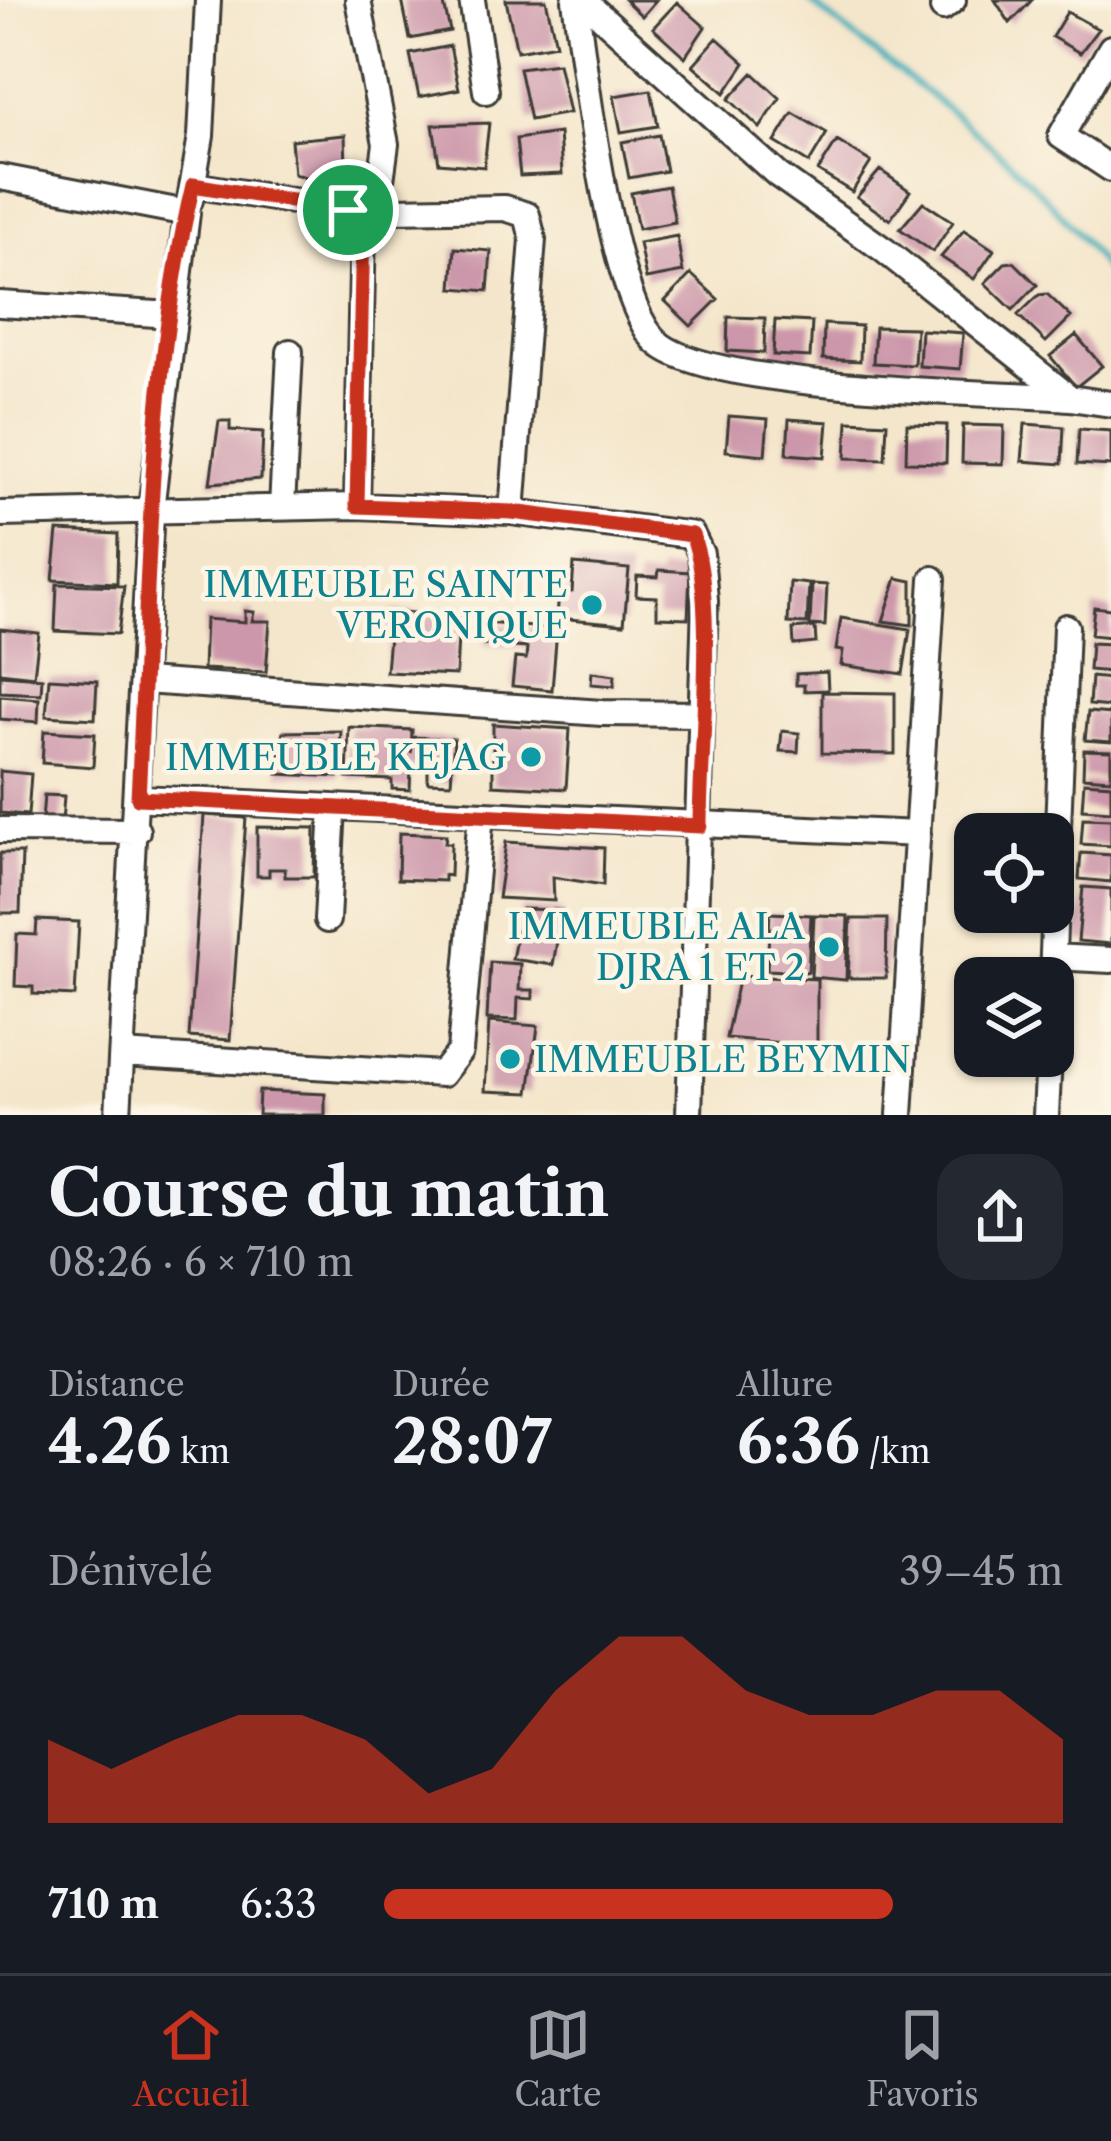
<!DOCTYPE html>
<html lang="fr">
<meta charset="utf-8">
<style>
:root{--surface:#171b24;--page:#242831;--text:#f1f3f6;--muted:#9ea1a6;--line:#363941;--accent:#c8321e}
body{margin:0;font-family:"Libre Caslon Text",serif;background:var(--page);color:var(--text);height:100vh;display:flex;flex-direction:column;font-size:45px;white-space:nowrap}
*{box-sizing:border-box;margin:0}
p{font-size:39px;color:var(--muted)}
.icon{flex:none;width:66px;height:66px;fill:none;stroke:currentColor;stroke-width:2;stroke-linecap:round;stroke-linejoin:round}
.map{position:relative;height:1115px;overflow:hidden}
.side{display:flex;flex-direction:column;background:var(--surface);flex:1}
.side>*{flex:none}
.tools{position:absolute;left:954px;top:813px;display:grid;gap:24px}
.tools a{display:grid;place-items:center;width:120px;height:120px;border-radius:24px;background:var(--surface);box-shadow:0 3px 9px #0004;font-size:60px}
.pin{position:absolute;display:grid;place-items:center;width:102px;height:102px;color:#fff;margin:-51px;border:6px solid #fff;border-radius:50%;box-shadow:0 3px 12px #0007}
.round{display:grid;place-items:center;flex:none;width:126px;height:126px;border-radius:36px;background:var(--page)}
.summary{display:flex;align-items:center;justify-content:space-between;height:204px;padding:0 48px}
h1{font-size:66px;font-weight:800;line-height:90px}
.stats{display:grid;grid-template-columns:repeat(3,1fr);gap:18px;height:204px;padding:12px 48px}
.stats div{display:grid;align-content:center}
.stats b{font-size:60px;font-weight:800}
.stats small{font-size:33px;font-weight:400}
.stats p{font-size:33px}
.chart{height:336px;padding:24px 48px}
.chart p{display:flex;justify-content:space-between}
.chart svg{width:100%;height:216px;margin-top:12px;fill:var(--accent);opacity:.7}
ul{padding:0 48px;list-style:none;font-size:39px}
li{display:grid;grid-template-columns:192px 144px 1fr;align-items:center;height:90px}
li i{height:30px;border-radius:15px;background:var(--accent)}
.tabs{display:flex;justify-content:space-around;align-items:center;height:168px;border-top:3px solid var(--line);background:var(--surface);font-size:33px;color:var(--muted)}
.tabs a{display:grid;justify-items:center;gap:6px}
.tabs .current{color:var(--accent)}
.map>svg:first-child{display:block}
</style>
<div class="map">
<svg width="1111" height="1115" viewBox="0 0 1111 1115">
<rect width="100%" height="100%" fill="#fcf5e5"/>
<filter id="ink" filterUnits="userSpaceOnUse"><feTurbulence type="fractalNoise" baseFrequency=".00833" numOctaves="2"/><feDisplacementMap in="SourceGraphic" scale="24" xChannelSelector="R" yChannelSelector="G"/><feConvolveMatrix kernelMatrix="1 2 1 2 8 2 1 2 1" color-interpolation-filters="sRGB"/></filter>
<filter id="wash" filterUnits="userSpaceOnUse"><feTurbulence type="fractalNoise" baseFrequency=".004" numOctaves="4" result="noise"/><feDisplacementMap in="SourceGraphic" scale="48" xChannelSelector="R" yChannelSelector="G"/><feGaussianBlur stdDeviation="2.7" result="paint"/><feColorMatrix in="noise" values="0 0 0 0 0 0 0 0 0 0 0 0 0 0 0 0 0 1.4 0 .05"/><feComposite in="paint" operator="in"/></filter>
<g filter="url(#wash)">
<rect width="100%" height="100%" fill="#f4e6cb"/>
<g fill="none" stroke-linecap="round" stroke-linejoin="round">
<path stroke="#3eaeba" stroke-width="6" d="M808,0C912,85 1036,164 1111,279"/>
</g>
<g id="blocks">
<path fill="#cc97aa" d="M402,0H443L450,31L410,39Z
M506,0H546L556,44L517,51Z
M625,0H656L642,16Z
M995,0H1032L1010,23Z
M677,2L705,27L685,57L653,28Z
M1067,12L1098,29L1080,53L1052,37Z
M717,38L745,63L725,93L693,65Z
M450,46L459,89L419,97L410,54Z
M558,63L569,113L530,120L519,68Z
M753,73L780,98L760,128L729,99Z
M651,90L658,126L621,132L614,96Z
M793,113L827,133L809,163L775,142Z
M489,123L484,167L439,163L433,125Z
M559,133L562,174L520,176L516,139Z
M345,135L346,168L329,183L294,174L291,140Z
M659,135L666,171L629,178L622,142Z
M837,141L871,162L852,192L818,171Z
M880,170L910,191L890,220L857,197Z
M668,186L675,222L638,229L631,193Z
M923,202L953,222L933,252L900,229Z
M964,230L994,250L974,279L941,257Z
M677,236L683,272L646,279L639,243Z
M455,248L491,251L488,291L452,288Z
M1014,262L1037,285L1013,310L985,283L1005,263Z
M691,274L718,299L691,326L665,301Z
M1047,294L1071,317L1046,342L1018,315L1039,295Z
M728,317L765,318L764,353L727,351Z
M775,320L812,322L810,357L773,355Z
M824,324L861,326L860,361L823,359Z
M875,327L916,328L914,365L873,363Z
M921,330L963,333L960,369L919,366Z
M1076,335L1102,366L1076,387L1050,356Z
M729,416L768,419L765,455L726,451Z
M789,419L828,422L825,457L787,454Z
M219,421H230V430L263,432L261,479L210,483Z
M848,421L887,423L885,459L846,458Z
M907,424L947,425L946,463L906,462Z
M1025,424L1064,427L1062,464L1022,461Z
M963,425L1004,426L1003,464L962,463Z
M1079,429L1111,431V466L1077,464Z
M58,531L118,534L117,583L53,580Z
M574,564L629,569L624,624L557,618L559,591L572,592Z
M659,570L690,572L688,618L657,617V597L636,596L637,576L658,577Z
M897,578L912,581V625L883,621Z
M790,582L809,584L807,624L788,623Z
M57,584L124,586L118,634L55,631Z
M812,584L827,585L825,626L810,625Z
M1094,607L1111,609V637L1091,635Z
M245,611L254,612L252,621H270L266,672L203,669L205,619L245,622Z
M391,611L459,617L456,675L386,672Z
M841,618L910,629L903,674L841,665L843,651L836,650Z
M486,623L557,629L552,690L512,686L515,658L526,659L527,648L484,645Z
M815,627L816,643L794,645L793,629Z
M0,629L39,633L34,676L0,672Z
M1091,643L1111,644V672L1089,670Z
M592,672L615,675L614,686L591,684Z
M827,672L828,690L804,691V685H796V674Z
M0,675L42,678L41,694L0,692Z
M1091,677L1111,679V707L1089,705Z
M49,678L97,681L95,719L46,716Z
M822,692L895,693V754L822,753Z
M0,696L39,699L38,722L0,719Z
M1088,712L1111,714V742L1085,740Z
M493,724L570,729L566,789L493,785Z
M349,727L412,730L411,753L414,737L454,739L451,783L428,782V768L411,767L410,790L392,789V780L347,778Z
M44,731L95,734L93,767L42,763Z
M341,731L338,777L278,774L283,732Z
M782,731L799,733L798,752L780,751Z
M1084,750L1111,751V779L1083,777Z
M0,771L31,774L28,815L0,813Z
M1084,782L1111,784V811L1082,809Z
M44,795L64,796L62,822L42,821Z
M204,815L246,818L230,1040L189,1037Z
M1083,818L1111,819V846L1081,844Z
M257,827L315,828L314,877H285V869H269V876H257Z
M399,833L446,835L445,843H451L450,876L444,875V881L398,879Z
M506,842L604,848L603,885L553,877L554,901L498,898Z
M0,853H22L20,913H0Z
M1081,853L1111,855V882L1079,879Z
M1083,887L1111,889V944L1078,941Z
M522,909L562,910L553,965L512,959Z
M770,913L811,915L808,972L767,970Z
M814,915L848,916L846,980L811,977Z
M851,919H887L886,978H848Z
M37,920L79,922L75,996L33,994V987L15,986L17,934L36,935Z
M490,962L520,964L519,990H533V999L518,998L517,1020L487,1019Z
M739,976L817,979V1046L726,1038Z
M489,1022L538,1026L529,1093L485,1091Z
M259,1091L325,1094V1115H258Z"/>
</g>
</g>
<g filter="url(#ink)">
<use href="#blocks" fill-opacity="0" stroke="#3c3a36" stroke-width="3"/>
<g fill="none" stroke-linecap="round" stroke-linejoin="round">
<g stroke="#3c3a36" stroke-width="30">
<path id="minor" d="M358,0L386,144L379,195L392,210L505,208L527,215L533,239L512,512
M472,0L486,91
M575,0C585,68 610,303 658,343C712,390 987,392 1070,398
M583,0L778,175L884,250L1070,398L1111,404
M943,8L953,0
M1111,48L1061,136L1111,169
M0,177L187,213L151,509L118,1115
M193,185L348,210L363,223L357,506
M190,200L201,136L208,0
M0,304L172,315
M282,507L290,352
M0,514L357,506L512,512L692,535L701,554L705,601L689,1115
M144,681L602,713L700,714
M138,798L918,834
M0,830L137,831
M327,920L333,807
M1053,957L1111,960
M1052,978L1066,627
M122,1054L442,1074L460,1051L481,814
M900,1115L933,579
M1046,1115L1049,1056"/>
</g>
<use href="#minor" stroke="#fff" stroke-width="24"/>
</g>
</g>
<g fill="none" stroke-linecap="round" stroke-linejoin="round" filter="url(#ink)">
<g stroke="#fff" stroke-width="24">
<path id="route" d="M193,185L348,210L363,223L357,506L512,512L692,535C717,594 700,755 700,826L138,798C149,598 146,381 193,185Z"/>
</g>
<use href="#route" stroke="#c8321e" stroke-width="15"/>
</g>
<g fill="#0f9aa8" stroke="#fcf5e5" stroke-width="4.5">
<circle cx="592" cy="605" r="12"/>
<circle cx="531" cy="757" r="12"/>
<circle cx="829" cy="947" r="12"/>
<circle cx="510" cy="1059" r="12"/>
</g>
<g text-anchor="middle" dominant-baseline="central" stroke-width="9" stroke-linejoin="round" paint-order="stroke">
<g font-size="36" fill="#0d838f" stroke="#fcf5e5" text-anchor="end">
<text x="568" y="584">IMMEUBLE SAINTE<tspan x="568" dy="41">VERONIQUE</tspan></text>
<text x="507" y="757">IMMEUBLE KEJAG</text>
<text x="805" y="926">IMMEUBLE ALA<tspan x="805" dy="41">DJRA 1 ET 2</tspan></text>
<text x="534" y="1059" text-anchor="start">IMMEUBLE BEYMIN</text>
</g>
</g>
</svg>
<div class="tools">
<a><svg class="icon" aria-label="locate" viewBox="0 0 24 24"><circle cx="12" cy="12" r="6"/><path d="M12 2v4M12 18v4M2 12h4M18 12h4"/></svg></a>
<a><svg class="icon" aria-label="layers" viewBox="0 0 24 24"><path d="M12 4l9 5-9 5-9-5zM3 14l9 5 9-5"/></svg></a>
</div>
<div class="pin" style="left:348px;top:210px;background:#1e9e55"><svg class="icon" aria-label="arrive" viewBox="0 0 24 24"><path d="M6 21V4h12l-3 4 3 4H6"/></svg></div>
</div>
<section class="side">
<div class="summary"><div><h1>Course du matin</h1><p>08:26 · 6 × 710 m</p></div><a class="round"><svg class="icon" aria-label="share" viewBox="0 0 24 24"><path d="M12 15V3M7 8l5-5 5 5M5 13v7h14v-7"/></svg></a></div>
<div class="stats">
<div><p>Distance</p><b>4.26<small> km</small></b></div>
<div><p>Durée</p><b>28:07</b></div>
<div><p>Allure</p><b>6:36<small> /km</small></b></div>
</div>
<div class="chart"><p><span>Dénivelé</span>39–45 m</p>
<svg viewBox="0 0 160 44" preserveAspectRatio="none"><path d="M0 44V27L10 33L20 27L30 22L40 22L50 27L60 38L70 33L80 17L90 6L100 6L110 17L120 22L130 22L140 17L150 17L160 27V44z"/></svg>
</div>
<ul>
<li><b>710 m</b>6:33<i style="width:75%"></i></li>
</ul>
</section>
<nav class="tabs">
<a class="current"><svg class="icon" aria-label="home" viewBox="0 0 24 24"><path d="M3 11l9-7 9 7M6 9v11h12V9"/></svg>Accueil</a>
<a><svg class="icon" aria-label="map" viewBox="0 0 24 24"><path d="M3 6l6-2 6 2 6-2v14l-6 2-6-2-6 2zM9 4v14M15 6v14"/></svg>Carte</a>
<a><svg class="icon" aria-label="saved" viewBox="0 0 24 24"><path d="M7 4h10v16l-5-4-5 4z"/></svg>Favoris</a>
</nav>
